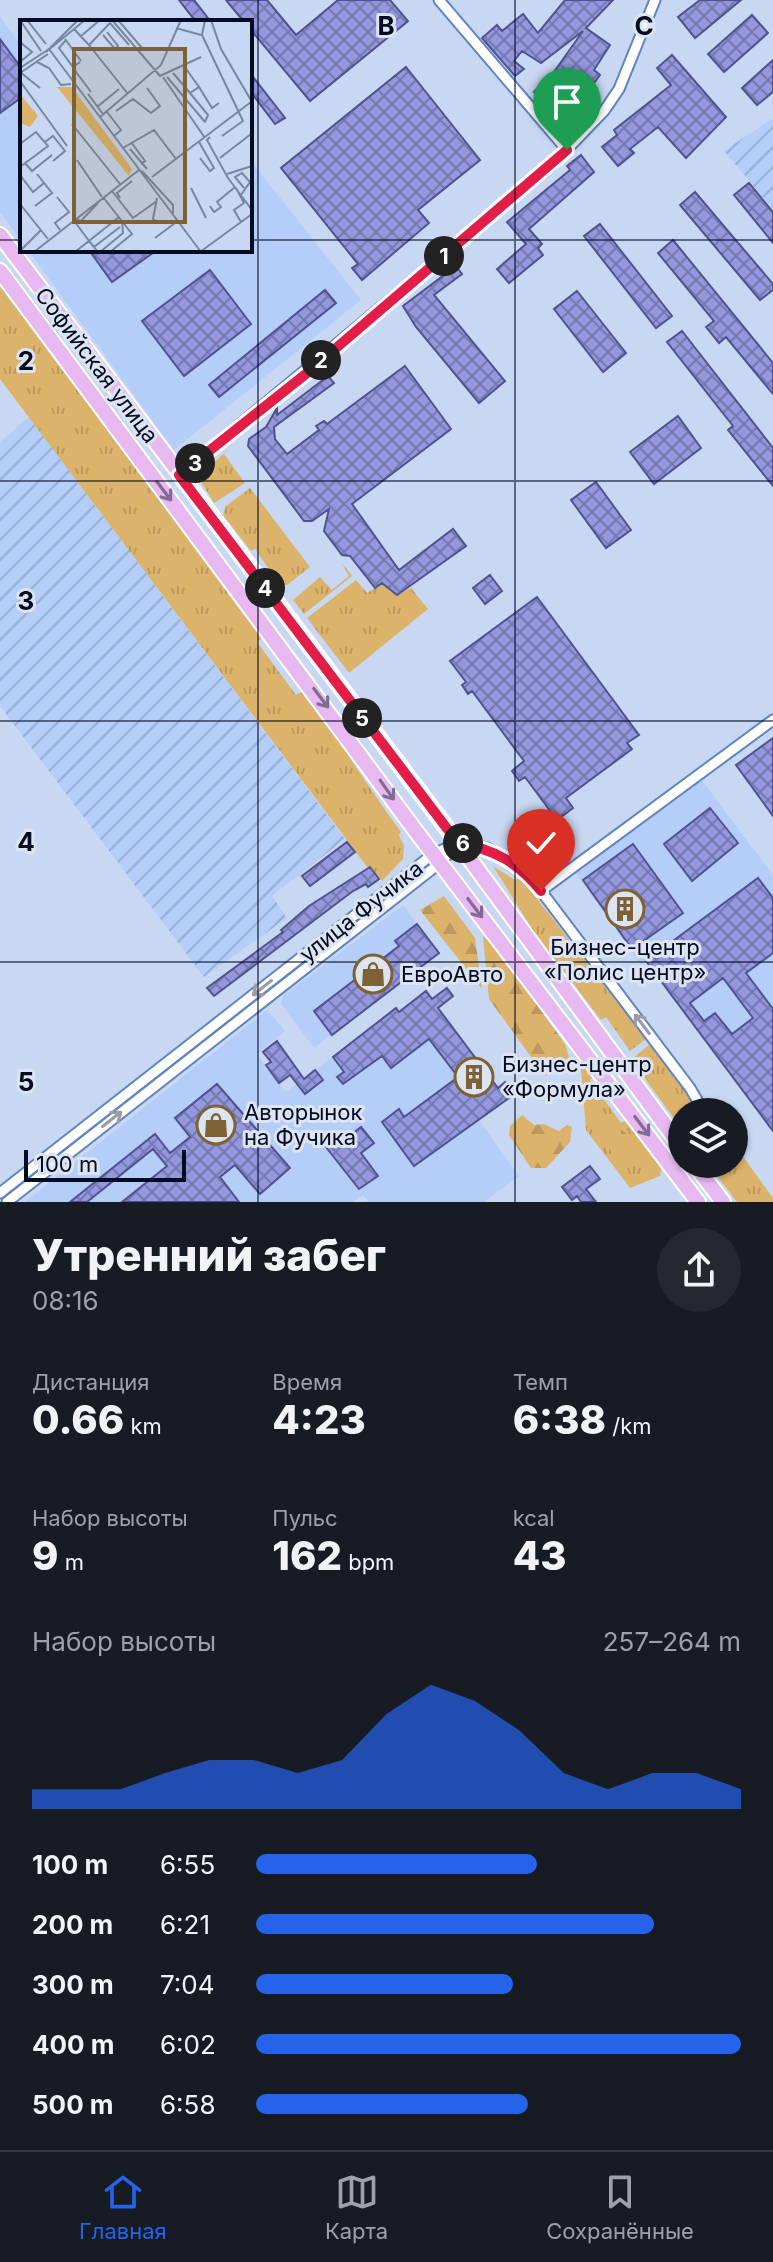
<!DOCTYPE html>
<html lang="ru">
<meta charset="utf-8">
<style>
:root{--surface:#171b24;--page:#242831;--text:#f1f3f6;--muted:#9ea1a6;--line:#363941;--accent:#2563eb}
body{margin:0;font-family:Inter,sans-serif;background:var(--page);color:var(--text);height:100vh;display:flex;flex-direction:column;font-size:30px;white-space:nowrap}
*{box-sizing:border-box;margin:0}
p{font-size:26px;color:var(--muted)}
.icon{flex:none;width:44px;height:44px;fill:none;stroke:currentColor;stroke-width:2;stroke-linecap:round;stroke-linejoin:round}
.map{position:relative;height:1202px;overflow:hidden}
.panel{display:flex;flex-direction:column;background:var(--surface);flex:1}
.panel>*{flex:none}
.buttons{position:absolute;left:668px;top:1098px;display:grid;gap:16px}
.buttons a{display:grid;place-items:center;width:80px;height:80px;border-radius:50%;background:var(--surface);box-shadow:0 2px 6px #0004;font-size:40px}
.scale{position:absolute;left:24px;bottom:20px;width:162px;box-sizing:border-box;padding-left:8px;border:4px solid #020b22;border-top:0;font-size:22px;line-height:28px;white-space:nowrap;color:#020b22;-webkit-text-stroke:6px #dce4f2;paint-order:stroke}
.pin{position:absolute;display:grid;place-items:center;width:68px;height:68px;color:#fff;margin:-82px -34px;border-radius:50% 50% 50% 0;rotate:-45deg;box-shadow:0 0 8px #0007}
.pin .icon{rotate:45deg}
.km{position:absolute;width:40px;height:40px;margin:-20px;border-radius:50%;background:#222;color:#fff;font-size:22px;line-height:40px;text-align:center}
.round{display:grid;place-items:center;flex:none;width:84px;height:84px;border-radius:42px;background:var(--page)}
.summary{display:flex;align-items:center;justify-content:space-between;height:136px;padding:0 32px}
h1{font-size:44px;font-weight:800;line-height:60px}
.metrics{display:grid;grid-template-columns:repeat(3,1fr);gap:12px;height:136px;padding:8px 32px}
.metrics div{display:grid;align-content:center}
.metrics b{font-size:40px;font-weight:800}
.metrics small{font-size:22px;font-weight:400}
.metrics p{font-size:22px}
.chart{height:224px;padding:16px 32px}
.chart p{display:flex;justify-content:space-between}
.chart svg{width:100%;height:144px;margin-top:8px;fill:var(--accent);opacity:.7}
ul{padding:0 32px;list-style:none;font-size:26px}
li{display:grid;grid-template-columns:128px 96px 1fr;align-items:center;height:60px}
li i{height:20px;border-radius:10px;background:var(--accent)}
.dock{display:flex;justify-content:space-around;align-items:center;height:112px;border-top:2px solid var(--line);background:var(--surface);font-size:22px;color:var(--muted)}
.dock a{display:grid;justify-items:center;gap:4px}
.dock .on{color:var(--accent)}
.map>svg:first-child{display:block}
</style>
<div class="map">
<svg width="773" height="1202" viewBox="0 0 773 1202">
<defs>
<pattern id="industrial-furrows" width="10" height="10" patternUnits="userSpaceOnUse" patternTransform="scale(2)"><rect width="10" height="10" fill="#b4cef9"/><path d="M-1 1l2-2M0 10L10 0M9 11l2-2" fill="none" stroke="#99b0d5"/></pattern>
<pattern id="grass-tufts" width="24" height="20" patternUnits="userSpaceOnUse" patternTransform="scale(2)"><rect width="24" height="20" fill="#dcb36a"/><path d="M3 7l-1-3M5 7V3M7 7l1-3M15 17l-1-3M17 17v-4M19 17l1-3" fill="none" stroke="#bb995c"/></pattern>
<pattern id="forest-firs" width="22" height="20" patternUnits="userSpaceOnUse" patternTransform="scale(2)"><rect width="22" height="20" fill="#dcb36a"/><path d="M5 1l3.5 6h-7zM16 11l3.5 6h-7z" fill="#bb995c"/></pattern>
<pattern id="building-cross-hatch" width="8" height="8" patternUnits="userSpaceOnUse" patternTransform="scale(2)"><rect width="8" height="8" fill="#9398dd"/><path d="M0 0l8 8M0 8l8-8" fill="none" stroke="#767ab3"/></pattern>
</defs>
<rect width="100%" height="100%" fill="#c8d8f2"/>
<path fill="#b4cef9" d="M0,17L22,46V242L0,212Z
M250,160L361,300L174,450L28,250H250Z
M700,778L773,875V1131L646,961L641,965L574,871Z
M403,905L439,953L314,1048L281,1004L283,996Z
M447,988L453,996L438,1008L496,1086L476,1101L464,1099L519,1176L484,1202H368L363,1195L353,1202H25L267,1010L285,1031L257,1054L286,1092L396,1008L404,1019L411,1014L406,1007L426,991L432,999Z"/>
<path fill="url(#industrial-furrows)" d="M773,118V209L724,151Z
M29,417L345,839L272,896L287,918L204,977L0,706V442Z"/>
<path fill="url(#grass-tufts)" d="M0,286L263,637L257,642L296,695L303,691C338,737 367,786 401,832L399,835L404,846L403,859L382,881L371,867L368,868L0,379Z
M231,447L224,454L245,483L214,503L198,477Z
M250,488L310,567L287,585H280L255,549L251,551L223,515L226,506Z
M342,563L352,576L304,614L293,600L320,577L332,590L349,576Z
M356,580L367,593L382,583L397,595L411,588L428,609L349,673L307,618Z
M493,866L515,880L521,878L646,1039L630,1051L606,1017L601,1020L534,932Z
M650,1044L692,1102L693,1112H682V1129L631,1060Z
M585,1067L593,1077L590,1080L621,1123L625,1121L661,1168L660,1176L630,1188L586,1130L581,1069Z
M734,1144L773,1198V1202H737L708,1164H734Z"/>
<path fill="url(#forest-firs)" d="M444,896L475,938L482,989L420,910Z
M483,936L497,949L565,1044L569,1057L545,1076L489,999Z
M591,1106L611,1139L621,1141V1129L639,1144L637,1154L626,1153L627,1162L619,1163L602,1138L589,1127L588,1111Z
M522,1115L534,1125L544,1124L559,1131L567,1125L572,1127L570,1142L546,1168H531L509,1135L510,1126Z"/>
<path fill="url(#building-cross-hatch)" stroke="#515291" stroke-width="2" fill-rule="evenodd" d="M179,0H194L211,22H196Z
M226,0H267L296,35L338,0H390L408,21L310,101L250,29V22H244Z
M565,0H613L586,28L610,45L594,70L600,75L586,94L554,72L583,31L541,63L522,51L514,61L524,69L515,76L482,38L497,25L502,31L523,14L538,33Z
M700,0H741L695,38L678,17Z
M752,15L768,33L724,72L708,54Z
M0,39L22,69V97L0,113Z
M672,55L726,117L686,158L658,127L630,149L634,153L618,166L602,147L617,135L614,130L671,85L657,68Z
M773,60V92L757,105L742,88Z
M406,67L480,160L418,210L429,223L362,280L352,268L358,264L281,168Z
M250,73L285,118L275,124L250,91Z
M541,84L566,101L558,111L534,92Z
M581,155L594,172L529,229L542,244L538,248L543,255L509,283L497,269L526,244L507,222L570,170L567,166Z
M749,183L773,212V243L734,195Z
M695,192L773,284V290L760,300L680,205Z
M600,224L672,316L656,328L584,236Z
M673,240L773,363V394L726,337L719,343L706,327L714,321L658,253Z
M89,250H157L112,282Z
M456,266L462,274L434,295L505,381L479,403L416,327L403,306Z
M210,270L251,324L184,376L142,321Z
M325,290L336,303L219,397L209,385Z
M577,291L626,353L603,372L554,309Z
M682,331L773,448V486L728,430L733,426L667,342Z
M405,366L451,429L352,504L399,570L453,529L466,546L397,595L382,583L375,588L350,556L342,555L324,531L329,509L312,521H304L248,446L249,439L266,427L277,408V415L328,376L334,383L274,427L275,439L287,454L319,430L316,426L324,421L327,424Z
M678,416L701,448L654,484L630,452Z
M596,482L631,530L606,548L571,500Z
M490,575L502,591L485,604L473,588Z
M537,597L639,735L627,743L632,749L566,798L573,808L557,820L525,777L519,781L512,771L524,761L472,691L468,694L462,685L466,682L450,661Z
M773,738V816L736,765Z
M710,808L738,843L692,881L664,844Z
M347,842L355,852L310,886L302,876Z
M633,844L683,913L632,949L583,880Z
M370,867L379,879L368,887L366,884L353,891L214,996L207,988L283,932L281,930L309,906Z
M758,878L773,898V953L746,973L773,1009V1131L646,961ZM723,978L753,1018L732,1034L715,1013L704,1021L690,1003Z
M417,924L439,953L332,1035L314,1011L399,946L395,941Z
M447,988L453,996L438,1008L498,1088L505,1082L516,1093L414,1166L382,1122L399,1109L404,1117L458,1077L429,1039L391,1068L382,1056L343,1084L337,1077L344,1072L333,1057L396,1008L399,1012L426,991L432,999Z
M277,1041L304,1079L315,1070L323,1080L305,1094L290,1075L279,1083L266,1065L271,1062L263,1052Z
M217,1084L290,1168L260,1194L235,1165L220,1177L239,1202H122L167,1166L153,1149L87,1202H70L155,1134L170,1153L190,1137L175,1118Z
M361,1127L374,1143L361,1153L378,1176L359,1189L322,1142L335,1133L342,1142Z
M590,1166L600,1179L586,1189L596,1202H581L577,1196L572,1200L562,1187Z"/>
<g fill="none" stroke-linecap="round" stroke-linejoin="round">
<g stroke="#6185c1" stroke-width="13">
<path id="minor" d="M439,0L567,150
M179,475L551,166L604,111L619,89L655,0
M458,843L487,848L529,875L690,1088L697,1100L698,1112
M541,891L773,720
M0,1193L433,854L458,843
M7,1202L440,863L456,845"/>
</g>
<g stroke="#fff" stroke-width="18">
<path id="primary" d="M0,235L458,843L682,1148
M0,271L415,830L698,1202
M694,1164L723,1202"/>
</g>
<use href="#minor" stroke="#fff" stroke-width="9"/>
<use href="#primary" stroke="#e7b9f0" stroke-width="14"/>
</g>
<defs><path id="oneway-shaft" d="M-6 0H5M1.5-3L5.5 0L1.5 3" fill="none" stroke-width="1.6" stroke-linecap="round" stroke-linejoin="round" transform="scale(2)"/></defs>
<g stroke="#806b93">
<use href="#oneway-shaft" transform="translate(164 491) rotate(53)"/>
<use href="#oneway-shaft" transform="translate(321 698) rotate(53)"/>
<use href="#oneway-shaft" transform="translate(387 790) rotate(55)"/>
<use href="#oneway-shaft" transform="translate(475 908) rotate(53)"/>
<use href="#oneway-shaft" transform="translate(642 1126) rotate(53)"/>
</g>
<g stroke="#9a9da7">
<use href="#oneway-shaft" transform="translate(262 988) rotate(142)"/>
<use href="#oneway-shaft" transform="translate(642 1024) rotate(-127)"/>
<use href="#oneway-shaft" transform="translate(112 1119) rotate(-38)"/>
</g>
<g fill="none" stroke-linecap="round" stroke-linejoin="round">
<g stroke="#fff" stroke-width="16">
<path id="route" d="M541,891C519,863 494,849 458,843L179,475L307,373L567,150"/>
</g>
<use href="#route" stroke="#e11d48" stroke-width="10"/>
</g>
<path fill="none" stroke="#020b22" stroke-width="2" stroke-opacity="0.55" d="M258,0V1202M515,0V1202M0,240H22M250,240H773M0,481H773M0,721H773M0,962H773"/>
<defs>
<g id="building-ring" transform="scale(2)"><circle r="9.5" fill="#dce4f2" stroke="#7c6234" stroke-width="1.5"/><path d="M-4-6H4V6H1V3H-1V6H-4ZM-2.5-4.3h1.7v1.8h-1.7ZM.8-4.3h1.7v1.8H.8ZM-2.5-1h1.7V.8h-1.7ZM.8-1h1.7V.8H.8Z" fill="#7c6234"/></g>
<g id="shop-ring" transform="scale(2)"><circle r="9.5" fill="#dce4f2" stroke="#7c6234" stroke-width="1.5"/><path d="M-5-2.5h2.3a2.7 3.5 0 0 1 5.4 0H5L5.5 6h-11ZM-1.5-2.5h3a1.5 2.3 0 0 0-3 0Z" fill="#7c6234"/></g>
</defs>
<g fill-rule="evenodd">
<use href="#building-ring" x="625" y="909"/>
<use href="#shop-ring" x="373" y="974"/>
<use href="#building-ring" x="474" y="1077"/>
<use href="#shop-ring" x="216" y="1125"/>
</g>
<g text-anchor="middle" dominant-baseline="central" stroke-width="6" stroke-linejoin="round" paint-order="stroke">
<g font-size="22" fill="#020b22" stroke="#dce4f2">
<text transform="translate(97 365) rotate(53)">Софийская улица</text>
<text transform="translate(361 911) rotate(-38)">улица Фучика</text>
</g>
<g font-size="22" fill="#020b22" stroke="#dce4f2" text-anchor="start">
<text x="625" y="947" text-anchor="middle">Бизнес-центр<tspan x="625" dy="25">«Полис центр»</tspan></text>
<text x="401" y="974">ЕвроАвто</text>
<text x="502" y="1064">Бизнес-центр<tspan x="502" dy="25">«Формула»</tspan></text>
<text x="244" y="1112">Авторынок<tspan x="244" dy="25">на Фучика</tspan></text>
</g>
</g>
<g transform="translate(20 20)">
<rect width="232" height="232" fill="#c8d8f2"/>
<path d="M37,67H52L112,149L109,156Z" fill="#dcb36a"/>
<path d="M0,74L18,96L10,107L0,103Z" fill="#dcb36a"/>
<path fill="none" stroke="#79869f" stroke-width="2" d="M0,0L21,31M7,0L26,24M58,0L26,32L65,0M92,0L140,56L181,37M98,0L122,28L131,30M185,0L182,15L223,101L202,116M191,0L201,29L232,82M156,8L181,15M54,9L69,25L90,3L109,25M83,15L95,29L98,26L87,12M61,16L80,0M45,19L61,41M46,20L39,28L53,47L60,42M0,22L12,32L0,42M69,25L108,74M17,42L29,48L41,65L51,64M164,46L179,67M0,48L29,29L181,232M53,48L71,72M0,52L20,68M0,53L28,34M153,53L170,73L179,67L192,88L199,83M143,57L185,118M147,57L185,102M0,61L47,126M170,73L188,95L185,102M68,74L83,94M77,87L99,69M96,91L113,79L131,93L140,86L127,68M87,92L101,110L94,116M80,97L141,45L161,0M52,104L100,164M190,117L187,120L208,158L232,190M25,122L33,116L45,131L33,141M111,122L125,141L121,144M179,122L194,148L190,151L180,138M0,124L16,112L28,126L0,147M103,128L134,110L156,139M110,129L127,149M200,138L231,114M57,140L82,177M5,143L12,151L32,135M122,151L153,185V193M207,154L232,146M0,155L13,172L24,163M132,157L231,82M171,168L186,198M216,168L224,183L214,190L221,202M92,171L113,198L137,181M221,175L230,162L222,153L215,157L224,168M37,177L49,192L35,203L40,210M83,177L112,214L90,232M100,178L97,173L112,161M137,178L133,199L138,202M0,184L28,219M15,186L32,173L17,154M190,186L194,192L201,187L197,182L215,167M57,198L60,202L78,183M55,202L69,221L56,231M135,218L155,203M74,227L69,221L99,197M0,231L21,210M14,232L119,150M78,232L74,227L100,207M80,232L103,213L102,202M180,232L232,194"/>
<path fill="#7c6234" fill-opacity="0.15" stroke="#7c6234" stroke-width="4" d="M54,29H165V202H54Z"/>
<rect width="232" height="232" fill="none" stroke="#020b22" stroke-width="4"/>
</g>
<g font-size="26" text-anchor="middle" font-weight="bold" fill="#020b22" stroke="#dce4f2" stroke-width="6" stroke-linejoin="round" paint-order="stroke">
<text x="386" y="35">B</text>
<text x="644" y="35">C</text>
<text x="26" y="370">2</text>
<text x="26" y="610">3</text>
<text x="26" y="851">4</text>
<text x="26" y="1091">5</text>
</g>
</svg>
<div class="buttons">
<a><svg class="icon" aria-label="layers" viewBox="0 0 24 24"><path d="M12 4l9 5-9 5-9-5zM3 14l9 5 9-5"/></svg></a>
</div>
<div class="scale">100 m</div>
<div class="pin" style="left:567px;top:150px;background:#1e9e55"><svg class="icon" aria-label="arrive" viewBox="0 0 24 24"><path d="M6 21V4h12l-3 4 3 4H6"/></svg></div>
<div class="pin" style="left:541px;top:891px;background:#d93025"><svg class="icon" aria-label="check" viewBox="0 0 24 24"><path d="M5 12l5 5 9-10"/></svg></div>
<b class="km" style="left:444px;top:256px">1</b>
<b class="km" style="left:321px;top:360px">2</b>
<b class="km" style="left:195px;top:463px">3</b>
<b class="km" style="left:265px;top:588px">4</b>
<b class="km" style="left:362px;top:718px">5</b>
<b class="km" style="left:463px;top:843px">6</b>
</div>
<section class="panel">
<div class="summary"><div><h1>Утренний забег</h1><p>08:16</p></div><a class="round"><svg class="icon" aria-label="share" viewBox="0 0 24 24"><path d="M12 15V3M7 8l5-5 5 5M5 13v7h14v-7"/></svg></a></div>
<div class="metrics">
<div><p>Дистанция</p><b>0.66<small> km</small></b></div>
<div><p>Время</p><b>4:23</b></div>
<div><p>Темп</p><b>6:38<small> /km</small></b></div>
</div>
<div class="metrics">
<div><p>Набор высоты</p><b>9<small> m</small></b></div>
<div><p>Пульс</p><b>162<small> bpm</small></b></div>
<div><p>kcal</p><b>43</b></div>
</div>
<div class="chart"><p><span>Набор высоты</span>257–264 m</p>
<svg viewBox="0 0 160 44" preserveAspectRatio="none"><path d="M0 44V38L10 38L20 38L30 33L40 29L50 29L60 33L70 29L80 15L90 6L100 11L110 20L120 33L130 38L140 33L150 33L160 38V44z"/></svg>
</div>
<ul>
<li><b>100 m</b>6:55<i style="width:58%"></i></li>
<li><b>200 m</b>6:21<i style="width:82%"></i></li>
<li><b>300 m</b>7:04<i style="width:53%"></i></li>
<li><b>400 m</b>6:02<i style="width:100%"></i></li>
<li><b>500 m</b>6:58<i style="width:56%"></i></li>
</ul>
</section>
<nav class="dock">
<a class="on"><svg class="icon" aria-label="home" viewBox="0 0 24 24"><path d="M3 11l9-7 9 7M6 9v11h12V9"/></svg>Главная</a>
<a><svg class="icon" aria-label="map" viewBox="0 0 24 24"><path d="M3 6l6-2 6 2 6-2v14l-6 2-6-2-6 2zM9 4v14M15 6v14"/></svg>Карта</a>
<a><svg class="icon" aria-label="saved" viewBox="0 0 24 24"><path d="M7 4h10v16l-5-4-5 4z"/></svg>Сохранённые</a>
</nav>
